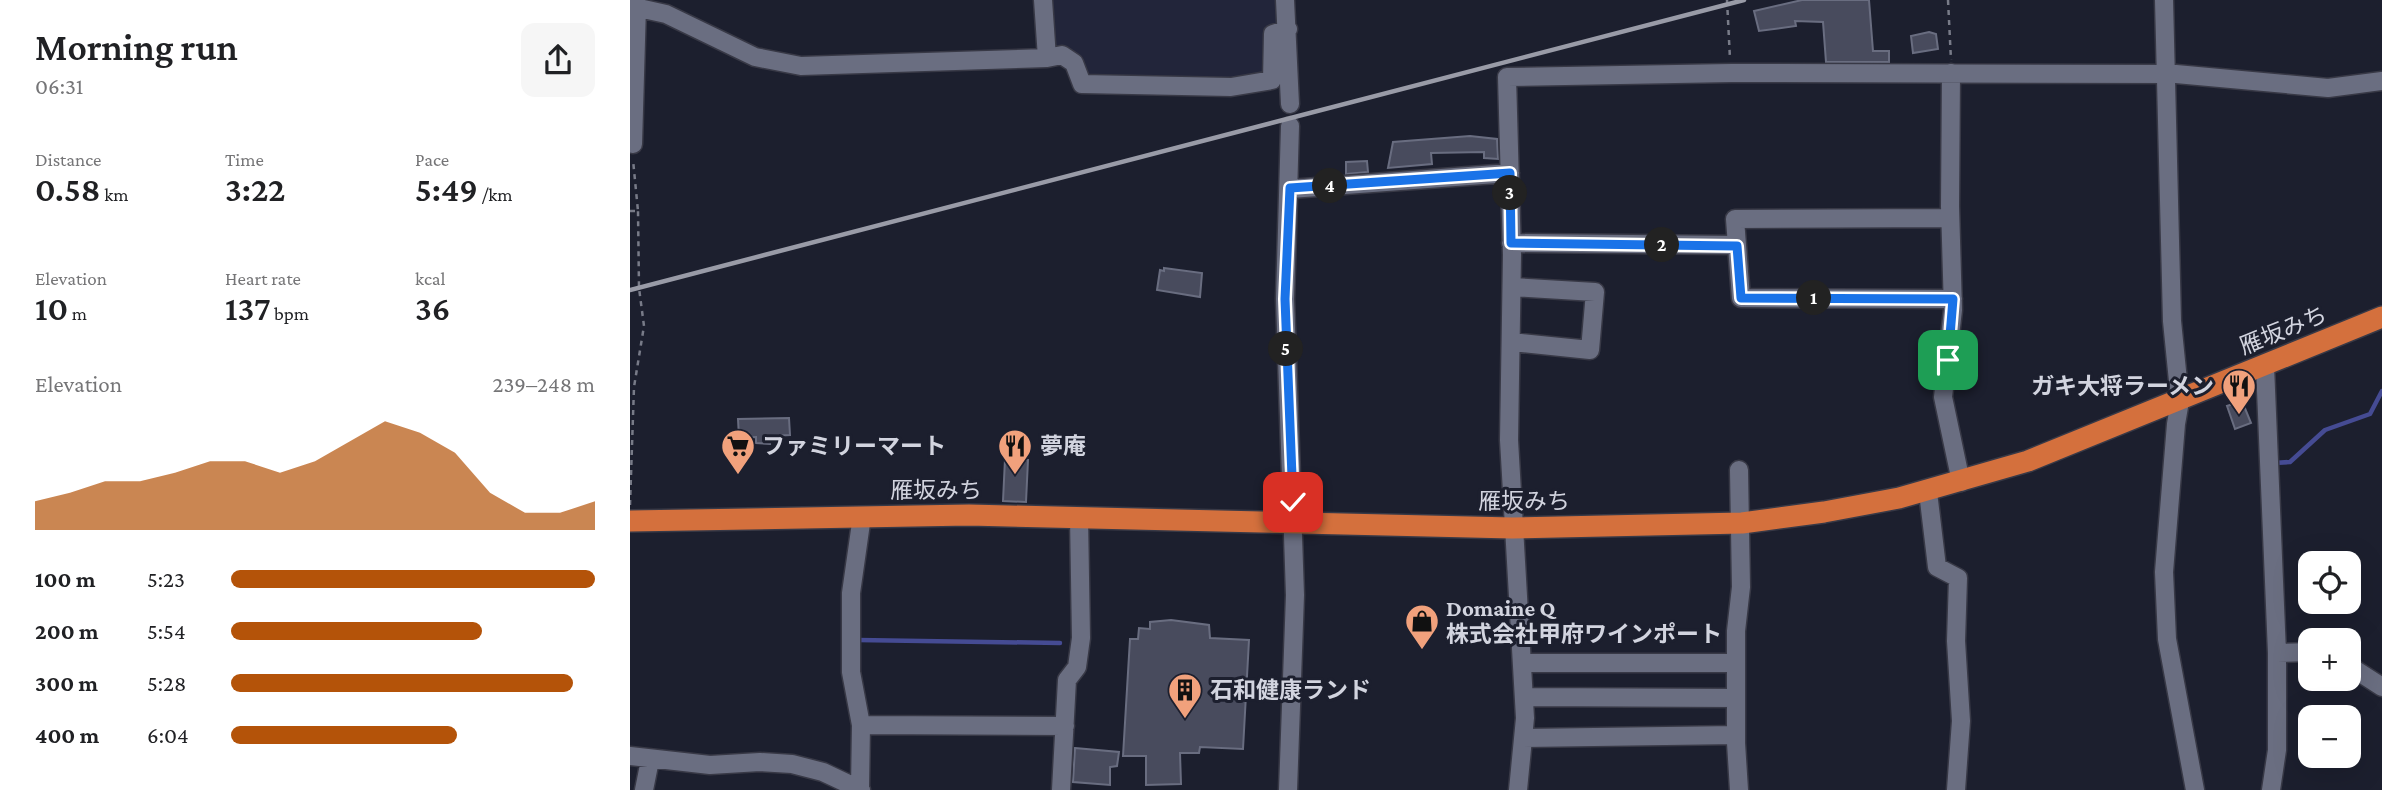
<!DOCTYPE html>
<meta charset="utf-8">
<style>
:root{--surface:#fff;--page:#f6f6f6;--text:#202124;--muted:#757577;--accent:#b45309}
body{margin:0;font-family:"Crimson Pro","Noto Sans JP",serif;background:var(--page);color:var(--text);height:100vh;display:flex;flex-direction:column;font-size:26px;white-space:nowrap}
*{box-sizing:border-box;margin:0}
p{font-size:23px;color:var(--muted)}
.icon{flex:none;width:38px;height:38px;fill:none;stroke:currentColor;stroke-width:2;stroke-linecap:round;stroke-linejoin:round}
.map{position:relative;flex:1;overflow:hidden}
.panel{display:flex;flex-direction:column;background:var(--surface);width:630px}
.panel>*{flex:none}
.tools{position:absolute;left:1668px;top:551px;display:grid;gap:14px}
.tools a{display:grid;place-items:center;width:63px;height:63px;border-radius:14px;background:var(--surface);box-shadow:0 7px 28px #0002;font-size:35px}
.pin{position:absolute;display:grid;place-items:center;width:60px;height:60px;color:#fff;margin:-30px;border-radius:14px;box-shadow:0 4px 10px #0006}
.km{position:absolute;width:35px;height:35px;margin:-18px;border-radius:50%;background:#222;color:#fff;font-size:19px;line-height:35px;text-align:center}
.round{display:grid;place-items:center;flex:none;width:74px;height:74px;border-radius:14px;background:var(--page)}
.head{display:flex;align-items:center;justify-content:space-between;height:119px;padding:0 35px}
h1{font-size:38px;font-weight:600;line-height:52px}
.metrics{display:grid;grid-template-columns:repeat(3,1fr);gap:10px;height:119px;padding:7px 35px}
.metrics div{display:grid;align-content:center}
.metrics b{font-size:35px;font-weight:600}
.metrics small{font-size:19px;font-weight:400}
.metrics p{font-size:19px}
.chart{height:196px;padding:14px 35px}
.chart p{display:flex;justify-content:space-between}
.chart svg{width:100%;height:126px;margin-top:7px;fill:var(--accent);opacity:.7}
ul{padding:0 35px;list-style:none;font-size:23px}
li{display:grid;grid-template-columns:112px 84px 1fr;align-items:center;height:52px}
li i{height:18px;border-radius:9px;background:var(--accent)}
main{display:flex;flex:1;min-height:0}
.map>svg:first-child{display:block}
</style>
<main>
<section class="panel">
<div class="head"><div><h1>Morning run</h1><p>06:31</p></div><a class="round"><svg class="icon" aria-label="share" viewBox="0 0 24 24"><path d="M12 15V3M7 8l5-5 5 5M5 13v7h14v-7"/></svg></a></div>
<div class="metrics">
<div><p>Distance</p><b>0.58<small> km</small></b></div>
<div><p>Time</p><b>3:22</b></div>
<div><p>Pace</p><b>5:49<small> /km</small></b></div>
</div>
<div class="metrics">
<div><p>Elevation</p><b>10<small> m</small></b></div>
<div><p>Heart rate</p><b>137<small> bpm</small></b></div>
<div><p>kcal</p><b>36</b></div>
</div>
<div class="chart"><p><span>Elevation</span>239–248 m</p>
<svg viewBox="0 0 160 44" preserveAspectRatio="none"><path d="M0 44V34L10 31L20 27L30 27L40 24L50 20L60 20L70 24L80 20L90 13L100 6L110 10L120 17L130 31L140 38L150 38L160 34V44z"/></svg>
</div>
<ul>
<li><b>100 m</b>5:23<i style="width:100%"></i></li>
<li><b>200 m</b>5:54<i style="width:69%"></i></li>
<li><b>300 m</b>5:28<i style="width:94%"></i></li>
<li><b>400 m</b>6:04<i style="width:62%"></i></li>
</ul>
</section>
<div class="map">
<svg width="1752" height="790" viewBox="0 0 1752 790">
<rect width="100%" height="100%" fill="#1c1f2e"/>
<path fill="#22253a" d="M413,0H655L642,80L452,84L444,62L417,58Z"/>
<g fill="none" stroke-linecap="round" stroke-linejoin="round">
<path stroke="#454b93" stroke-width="4.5" d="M1644,463L1660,462L1695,430L1740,414L1752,391
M228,640L430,643"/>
</g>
<path fill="#484b5d" stroke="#696d80" stroke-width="2" d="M1172,0H1239L1243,51H1259V62H1196L1193,22L1165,21L1166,26L1129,31L1124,11Z
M1299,32L1306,34L1308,49L1283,53L1281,36Z
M840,136L867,139L868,159L854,158V152L801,153L802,164L758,168L763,142Z
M737,161L738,172L716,174V162Z
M534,268L572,273L570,297L527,290L530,270L534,271Z
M1612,401L1621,423L1605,429L1597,406Z
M159,418L160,435L141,436L140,444L126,443V437L109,438L108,419Z
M375,459L398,460L396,502L373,501Z
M541,620L579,625L580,638L619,640L613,749L570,747L569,753H550L551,784L516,785V756H493L500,639H508L509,628L520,629V622Z
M445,748L489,752L487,766L480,767V785L443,782Z"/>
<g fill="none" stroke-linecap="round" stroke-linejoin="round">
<g stroke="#383946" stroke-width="21">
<path id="minor" d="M655,0L660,104
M1534,0L1542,321L1550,401L1546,424L1534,572L1537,639L1565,790
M0,6L36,14L125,57L171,66L417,58L413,0
M417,58L432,55L444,63L452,84L601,87L642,80L643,34L658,29
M1321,73L1320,206L1323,310L1313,397L1331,482
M3,144L7,6
M660,189L880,173
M1320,218L1105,219L1111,298L1323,299
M881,243L1107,245
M882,287L965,292L960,350L882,342
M1635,366L1647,653V750L1641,790
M1298,492L1307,567L1328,578L1326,641L1331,721L1326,790
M1647,653L1680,652
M893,663H1106
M1718,665L1752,687
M894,697L1106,698
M231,725L435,726
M893,738L1106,735
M0,756L80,765L130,762L162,764L193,772L231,790
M230,789L231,725L221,672V593L232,516
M14,790L20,760
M431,790L437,680L447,667L451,638L449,517
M658,790L665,595L655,299L660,126
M888,790L895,718L879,440L882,255L877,77L1101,73L1546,74L1698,88L1752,81
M1109,790L1106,743V631L1111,587L1109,470"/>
</g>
<g stroke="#383946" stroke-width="24">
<path id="highway" d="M0,521L339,515L882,528L1112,523L1194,512L1269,498L1398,461L1752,317"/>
</g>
<path stroke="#787b88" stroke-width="2.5" stroke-dasharray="5 5" stroke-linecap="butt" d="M1097,0L1100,59
M1318,0L1321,60
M0,211H8L3,160
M0,505L4,387L14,326L9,288L8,211"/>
<use href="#minor" stroke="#6a6e81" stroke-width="18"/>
<use href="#highway" stroke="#d4703d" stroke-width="21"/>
<path stroke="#999ba7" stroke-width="4.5" d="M0,290L1114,0"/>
</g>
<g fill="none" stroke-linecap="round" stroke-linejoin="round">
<g stroke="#fff" stroke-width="14">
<path id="route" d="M663,502L655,299L660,188L880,173L881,243L1107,246L1111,298L1323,299L1318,360"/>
</g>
<use href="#route" stroke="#1a73e8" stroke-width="9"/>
</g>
<defs>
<g id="restaurant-pin" transform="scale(1.75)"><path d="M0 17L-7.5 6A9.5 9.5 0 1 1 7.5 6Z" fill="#f1a17c" stroke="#1c1f2e"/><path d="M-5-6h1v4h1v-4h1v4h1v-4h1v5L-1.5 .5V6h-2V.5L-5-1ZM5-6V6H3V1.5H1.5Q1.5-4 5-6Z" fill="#111"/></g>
<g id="supermarket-pin" transform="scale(1.75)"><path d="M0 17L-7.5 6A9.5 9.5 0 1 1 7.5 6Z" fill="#f1a17c" stroke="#1c1f2e"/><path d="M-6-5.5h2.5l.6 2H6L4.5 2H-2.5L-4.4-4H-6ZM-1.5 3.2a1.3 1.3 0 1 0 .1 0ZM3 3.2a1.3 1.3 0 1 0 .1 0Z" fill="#111"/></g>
<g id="shop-pin" transform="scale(1.75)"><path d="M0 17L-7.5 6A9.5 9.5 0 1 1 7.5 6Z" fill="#f1a17c" stroke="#1c1f2e"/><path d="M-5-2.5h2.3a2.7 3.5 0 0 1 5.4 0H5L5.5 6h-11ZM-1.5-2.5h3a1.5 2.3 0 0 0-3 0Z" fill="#111"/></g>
<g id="building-pin" transform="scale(1.75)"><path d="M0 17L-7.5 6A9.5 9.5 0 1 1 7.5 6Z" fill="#f1a17c" stroke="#1c1f2e"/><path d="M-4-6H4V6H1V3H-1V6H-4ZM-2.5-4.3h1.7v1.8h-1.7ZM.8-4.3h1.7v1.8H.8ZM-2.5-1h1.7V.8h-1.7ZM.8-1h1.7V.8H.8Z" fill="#111"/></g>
</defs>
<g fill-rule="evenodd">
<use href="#restaurant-pin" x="1609" y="386"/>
<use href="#supermarket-pin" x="108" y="446"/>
<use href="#restaurant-pin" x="385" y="446"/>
<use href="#shop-pin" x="792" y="621"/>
<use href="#building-pin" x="555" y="690"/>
</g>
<g text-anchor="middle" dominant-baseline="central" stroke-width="6" stroke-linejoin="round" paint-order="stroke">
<g font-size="23" fill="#d2d4df" stroke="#1c1f2e">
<text transform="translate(1653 330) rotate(-22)">雁坂みち</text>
<text x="306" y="490">雁坂みち</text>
<text x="894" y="501">雁坂みち</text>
</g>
<g font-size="23" font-weight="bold" fill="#d2d4df" stroke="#1c1f2e" text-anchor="start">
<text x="1584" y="386" text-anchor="end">ガキ大将ラーメン</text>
<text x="132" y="446">ファミリーマート</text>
<text x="410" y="446">夢庵</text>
<text x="816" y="608">Domaine Q<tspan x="816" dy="26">株式会社甲府ワインポート</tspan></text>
<text x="580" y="690">石和健康ランド</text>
</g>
</g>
</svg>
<div class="tools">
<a><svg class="icon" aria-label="locate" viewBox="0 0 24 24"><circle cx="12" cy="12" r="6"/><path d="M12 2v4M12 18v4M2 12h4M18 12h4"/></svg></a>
<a>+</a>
<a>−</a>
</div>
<div class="pin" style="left:1318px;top:360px;background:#1e9e55"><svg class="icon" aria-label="arrive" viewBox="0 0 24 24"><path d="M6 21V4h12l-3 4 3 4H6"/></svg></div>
<div class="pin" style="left:663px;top:502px;background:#d93025"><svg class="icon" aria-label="check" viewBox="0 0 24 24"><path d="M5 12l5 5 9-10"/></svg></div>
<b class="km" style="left:1184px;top:298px">1</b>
<b class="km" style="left:1032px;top:245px">2</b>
<b class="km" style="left:880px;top:193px">3</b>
<b class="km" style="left:700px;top:186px">4</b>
<b class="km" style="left:656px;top:349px">5</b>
</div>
</main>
